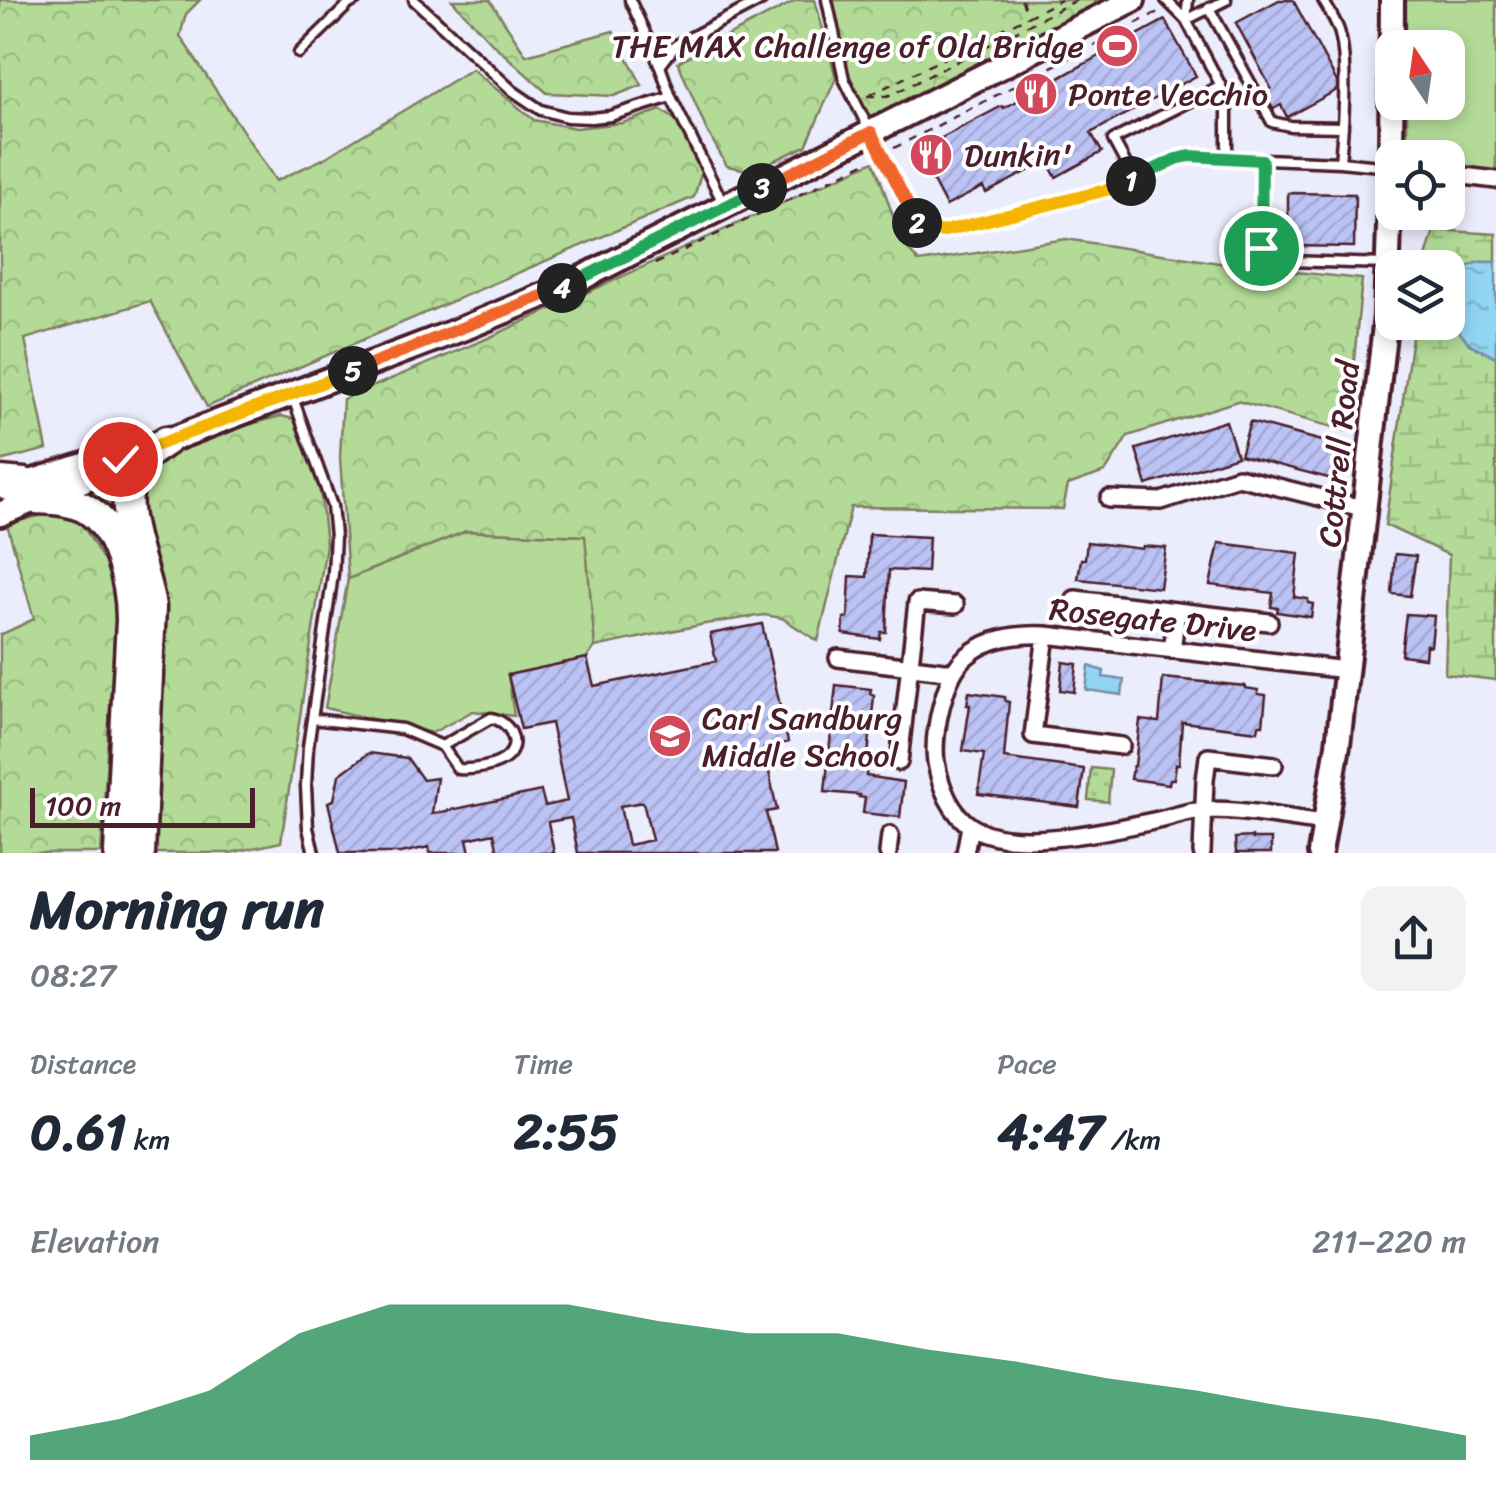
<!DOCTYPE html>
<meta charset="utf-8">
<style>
:root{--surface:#fff;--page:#f2f2f3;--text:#1f2937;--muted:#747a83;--accent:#0b8043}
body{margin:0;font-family:Sriracha,sans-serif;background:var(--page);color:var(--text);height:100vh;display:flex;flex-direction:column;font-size:38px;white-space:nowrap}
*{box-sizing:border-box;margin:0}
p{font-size:32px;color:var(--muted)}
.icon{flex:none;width:55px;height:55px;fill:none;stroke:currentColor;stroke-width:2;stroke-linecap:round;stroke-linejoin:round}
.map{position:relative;height:853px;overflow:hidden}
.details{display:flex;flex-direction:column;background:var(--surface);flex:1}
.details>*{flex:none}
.needle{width:65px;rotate:347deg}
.tools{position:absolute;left:1375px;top:30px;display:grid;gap:20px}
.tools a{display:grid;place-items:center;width:90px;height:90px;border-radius:20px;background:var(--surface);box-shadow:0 5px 15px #0003;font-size:50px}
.scale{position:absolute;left:30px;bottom:25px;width:225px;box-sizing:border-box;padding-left:10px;border:5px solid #4a1f2b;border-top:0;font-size:28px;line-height:35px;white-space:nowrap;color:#4a1f2b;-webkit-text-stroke:8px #fff;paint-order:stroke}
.pin{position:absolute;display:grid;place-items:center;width:85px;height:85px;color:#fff;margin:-42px;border:5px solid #fff;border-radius:50%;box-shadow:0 2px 10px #0007}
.km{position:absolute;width:50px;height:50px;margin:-25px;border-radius:50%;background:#222;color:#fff;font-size:28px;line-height:50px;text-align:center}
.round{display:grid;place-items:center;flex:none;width:105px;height:105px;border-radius:20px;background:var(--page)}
.head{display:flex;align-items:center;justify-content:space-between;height:170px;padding:0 30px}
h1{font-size:55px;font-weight:800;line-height:75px}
.figures{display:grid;grid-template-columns:repeat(3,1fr);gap:15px;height:170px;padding:10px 30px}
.figures div{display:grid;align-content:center}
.figures b{font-size:50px;font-weight:800}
.figures small{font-size:28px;font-weight:400}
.figures p{font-size:28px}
.chart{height:280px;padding:20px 30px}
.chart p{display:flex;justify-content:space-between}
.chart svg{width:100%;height:180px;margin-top:10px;fill:var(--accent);opacity:.7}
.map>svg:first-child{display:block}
</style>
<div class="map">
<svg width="1496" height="853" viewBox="0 0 1496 853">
<defs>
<pattern id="forest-crowns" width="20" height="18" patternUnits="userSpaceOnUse" patternTransform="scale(2.5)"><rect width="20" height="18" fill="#b3db97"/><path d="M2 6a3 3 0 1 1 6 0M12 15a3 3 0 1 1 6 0" fill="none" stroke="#9bbc82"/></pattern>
<pattern id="wetland-marsh" width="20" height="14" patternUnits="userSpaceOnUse" patternTransform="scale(2.5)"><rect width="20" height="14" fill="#b3db97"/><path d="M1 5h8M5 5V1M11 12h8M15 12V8" fill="none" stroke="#9bbc82"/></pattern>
<pattern id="park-dots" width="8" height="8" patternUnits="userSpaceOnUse" patternTransform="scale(2.5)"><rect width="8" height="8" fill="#b3db97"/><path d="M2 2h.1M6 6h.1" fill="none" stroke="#9bbc82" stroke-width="1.8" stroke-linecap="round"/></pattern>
<pattern id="water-ripples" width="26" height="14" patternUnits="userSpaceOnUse" patternTransform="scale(2.5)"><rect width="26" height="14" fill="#91d5f3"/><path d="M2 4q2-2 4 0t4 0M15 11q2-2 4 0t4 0" fill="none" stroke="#7fb6d0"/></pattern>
<pattern id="building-hatch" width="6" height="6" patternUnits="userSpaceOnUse" patternTransform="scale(2.5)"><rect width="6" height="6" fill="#bbc2f4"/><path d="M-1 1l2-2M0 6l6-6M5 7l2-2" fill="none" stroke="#a2a6d1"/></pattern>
</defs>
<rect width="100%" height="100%" fill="#ebedfc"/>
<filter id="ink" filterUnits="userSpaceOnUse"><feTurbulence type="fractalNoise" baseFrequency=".01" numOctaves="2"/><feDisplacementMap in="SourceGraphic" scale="20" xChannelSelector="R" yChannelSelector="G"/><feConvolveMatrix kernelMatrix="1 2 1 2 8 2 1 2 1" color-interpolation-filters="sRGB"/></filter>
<g filter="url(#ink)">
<path fill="#b3db97" stroke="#7e7d61" stroke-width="2.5" d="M1406,0H1496V186L1448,180V158L1407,157V103L1448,102V48L1406,47Z
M127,471L122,529L81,493Z
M466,531L586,536L595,647L587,658L508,675L514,716L473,711L432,733L325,708L348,579Z"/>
<path fill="url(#forest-crowns)" stroke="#7e7d61" stroke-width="2.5" d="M0,0H200L186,14L180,36L276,181L323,159L472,69L534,120L575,128L623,123L661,110L683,125L703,167L694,197L207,407L150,301L25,339L47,449L0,461Z
M452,0H490L526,55L613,31L642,85L614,96L547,93L493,44Z
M797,0H815L836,78L806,146L751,171L727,166L706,129L678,62Z
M827,0H1133L871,132L844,79Z
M874,161L902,242L919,262L1066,239L1232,265L1362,279L1347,431L1237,401L1128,436L1105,472L1068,485L1063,509L851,507L818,641L782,618L764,615L705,624L595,647L585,536L466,531L348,579L340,457L343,399L486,339Z
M281,416L294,419L319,479L326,544L281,842L230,853H149L163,595L137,498L143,478L167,455L222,432Z
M51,513L82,524L110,571L116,609L101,853H0V635L34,619L7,524Z"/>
<path fill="url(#wetland-marsh)" stroke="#7e7d61" stroke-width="2.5" d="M1434,230L1496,234V262H1479L1468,343L1496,357V680L1445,674L1449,555L1385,525L1414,323L1448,322V268L1423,267Z"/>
<path fill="url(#park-dots)" stroke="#7e7d61" stroke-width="2.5" d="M1091,768L1111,770L1108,802L1088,800Z"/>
<path fill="url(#water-ripples)" stroke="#758ca3" stroke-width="2.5" d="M1479,262H1496V357C1487,352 1474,348 1467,341C1453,327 1441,298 1452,279C1457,269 1470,266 1479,262Z
M1089,666L1104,671L1103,677L1124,680L1122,695L1086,690Z"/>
<path fill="url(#building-hatch)" stroke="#4a1f2b" stroke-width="2.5" fill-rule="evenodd" d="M1279,0H1293L1337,82V90L1287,117L1281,105L1273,109L1264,92L1271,88L1236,23Z
M1165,20L1196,76L1091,133L1102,152L1056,177L1047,161L986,193L983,187L946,206L917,151L1002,106L1004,108Z
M1288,193L1355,194L1354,247L1288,246Z
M1226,421L1237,456L1147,485L1136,449Z
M1250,422L1341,446L1332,479L1240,455Z
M869,534L929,537L927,572L889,570L886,632H881L880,639L843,634L844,618H848L850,576L867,577Z
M1087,542L1142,549L1143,546L1166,548L1160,588L1078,579L1081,559H1085Z
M1219,543L1299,553L1294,597L1308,599V603L1313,604L1311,617L1277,612L1278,608L1271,607L1273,593L1210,585Z
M1395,554L1416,556L1410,596L1392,594Z
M1406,614L1434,616L1431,646L1426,645L1425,658L1401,655Z
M762,624L788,742L764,748L777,810L766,812L775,853H578L571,818L548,822L554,853H498L494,833L467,839L470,853H430L429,847L401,853H340L328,802L334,800L339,775L369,753L407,758L423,780L437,778L432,814L541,791L545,806L567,801L551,723L521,729L508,675L587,658L594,686L716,661L710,634ZM643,802L652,840L628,845L620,806Z
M1063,662L1077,664L1074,692L1060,690Z
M1163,678L1245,686V688L1258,690V694L1266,695L1263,725H1259L1258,731L1182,722L1179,764H1176L1174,779H1170L1169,784L1131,779L1133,766H1135L1140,720L1159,722Z
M836,685L871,689L870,694L874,696L866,776L904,782L900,817L863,813L865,798L859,797L860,795L825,792Z
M969,692L1005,697V701L1009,702L1004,758L1084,769L1079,807L978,794L984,754L963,751L970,705H967Z
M1252,837V839H1271V853H1236L1235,838Z"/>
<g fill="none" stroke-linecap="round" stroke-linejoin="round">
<g stroke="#4a1f2b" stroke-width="15">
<path id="lane" d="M414,0L513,91L541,110L567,117L591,118L610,116L671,97
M630,0L660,66
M827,0L844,79L914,220L941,233L1122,187L1176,159L1190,156L1340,162L1390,167
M1166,0L1186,20L1221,86L1227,112V159
M1323,0C1328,9 1334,18 1338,28C1349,56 1343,130 1340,162
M1209,8L1272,122L1290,126L1343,127
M1186,20L1226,0
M1186,20L1188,0
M299,53L349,4L356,0
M1262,160L1261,249L1288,261L1385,264
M1134,179L1113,140L1221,86
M723,203L671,97L660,66L676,45L762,0
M293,398L332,506L335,536L333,574L308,747L306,786L308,828L314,853
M312,719L402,729L442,746L458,769C472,770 498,767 508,756C521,742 509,721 491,718L442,746"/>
</g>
<g stroke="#4a1f2b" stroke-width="22">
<path id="street" d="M1448,174L1496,180
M1109,499L1161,501L1238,477L1366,509
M1075,599L1269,622
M1046,635L1033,735L1121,746
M1172,650L1177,612
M838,658L953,672
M899,762L917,602L955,605
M1324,823C1285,818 1243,809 1203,810C1188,811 1173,817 1158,820C1111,830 1014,853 972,827C951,814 940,786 936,762C932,735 944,674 967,656C989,637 1018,634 1046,635L1346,670
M888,853L890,835
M965,853L970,826
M1202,853L1205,780L1208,757L1274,765"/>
</g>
<g stroke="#4a1f2b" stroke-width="30">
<path id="secondary" d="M8,489L97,461
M0,514L96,475L120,459L467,327L570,284L1133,0
M1320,853L1338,745L1386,316L1391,167L1392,0"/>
</g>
<g stroke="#4a1f2b" stroke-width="35">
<path id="highway" d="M0,481L24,483
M36,499C52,500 68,500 83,507C118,524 131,585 131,620L119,853
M140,853L151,607C145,564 109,498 140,461C147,453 157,447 166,441"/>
</g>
<path stroke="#4a1f2b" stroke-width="2.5" stroke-dasharray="8 8" stroke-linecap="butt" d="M1022,0L1027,17
M870,95L1061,0
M867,96H887L897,92L1077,0
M894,148L1162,10
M655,264L869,161"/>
<use href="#lane" stroke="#fff" stroke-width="8"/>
<use href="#street" stroke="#fff" stroke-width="15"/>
<use href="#secondary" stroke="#fff" stroke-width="22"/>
<use href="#highway" stroke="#fff" stroke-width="28"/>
</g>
</g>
<g fill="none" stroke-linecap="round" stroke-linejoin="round" filter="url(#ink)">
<g stroke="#fff" stroke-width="20">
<path id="split-1" d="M1131,181L1176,159L1190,156L1262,160L1261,248"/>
</g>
<g stroke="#fff" stroke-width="20">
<path id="split-2" d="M917,223L941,232L1122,186L1131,181"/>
</g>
<g stroke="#fff" stroke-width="20">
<path id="split-3" d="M762,188L871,132L917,223"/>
</g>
<g stroke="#fff" stroke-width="20">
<path id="split-4" d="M562,288L762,188"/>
</g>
<g stroke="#fff" stroke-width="20">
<path id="split-5" d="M353,371L562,288"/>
</g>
<g stroke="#fff" stroke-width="20">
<path id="split-6" d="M120,459L353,371"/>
</g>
<use href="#split-1" stroke="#22a559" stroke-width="12"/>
<use href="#split-2" stroke="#f5b400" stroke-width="12"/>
<use href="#split-3" stroke="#f0652b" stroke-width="12"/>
<use href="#split-4" stroke="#22a559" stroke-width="12"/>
<use href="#split-5" stroke="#f0652b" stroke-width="12"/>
<use href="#split-6" stroke="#f5b400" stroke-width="12"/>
</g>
<defs>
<g id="stadium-disc" transform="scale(2.25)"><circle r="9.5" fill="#d1495b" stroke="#fff"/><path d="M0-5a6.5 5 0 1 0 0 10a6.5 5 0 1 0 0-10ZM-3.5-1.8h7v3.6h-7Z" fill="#fff"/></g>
<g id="restaurant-disc" transform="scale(2.25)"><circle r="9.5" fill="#d1495b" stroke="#fff"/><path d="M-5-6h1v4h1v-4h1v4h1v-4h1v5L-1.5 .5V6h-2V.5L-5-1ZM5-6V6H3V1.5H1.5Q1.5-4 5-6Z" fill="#fff"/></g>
<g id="school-disc" transform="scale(2.25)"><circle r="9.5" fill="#d1495b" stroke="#fff"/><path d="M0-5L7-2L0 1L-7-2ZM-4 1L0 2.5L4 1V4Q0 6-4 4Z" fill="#fff"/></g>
</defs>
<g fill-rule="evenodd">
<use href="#stadium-disc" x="1117" y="46"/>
<use href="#restaurant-disc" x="1036" y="94"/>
<use href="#restaurant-disc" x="931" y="155"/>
<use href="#school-disc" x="670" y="736"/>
</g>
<g text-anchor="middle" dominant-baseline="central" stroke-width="8" stroke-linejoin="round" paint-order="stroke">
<g font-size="32" fill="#4a1f2b" stroke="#fff" text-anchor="start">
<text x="1084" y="46" text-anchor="end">THE MAX Challenge of Old Bridge</text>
<text x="1068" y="94">Ponte Vecchio</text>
<text x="964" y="155">Dunkin'</text>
<text x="702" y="718">Carl Sandburg<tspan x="702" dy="37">Middle School</tspan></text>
</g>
<g font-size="32" fill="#4a1f2b" stroke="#fff">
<text transform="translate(1339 454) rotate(-84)">Cottrell Road</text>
<text transform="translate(1153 620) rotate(6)">Rosegate Drive</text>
</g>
</g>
</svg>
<div class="tools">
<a><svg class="needle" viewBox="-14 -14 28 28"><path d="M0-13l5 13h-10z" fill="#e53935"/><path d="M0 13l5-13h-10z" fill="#747a83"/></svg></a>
<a><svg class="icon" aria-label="locate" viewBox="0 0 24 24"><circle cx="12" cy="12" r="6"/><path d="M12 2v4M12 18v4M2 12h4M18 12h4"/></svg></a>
<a><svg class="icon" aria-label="layers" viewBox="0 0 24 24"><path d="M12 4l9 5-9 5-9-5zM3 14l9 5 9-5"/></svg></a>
</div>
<div class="scale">100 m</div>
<div class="pin" style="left:1261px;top:248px;background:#1e9e55"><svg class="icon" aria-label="arrive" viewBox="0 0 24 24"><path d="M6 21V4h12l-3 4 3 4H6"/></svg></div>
<div class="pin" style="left:120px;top:459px;background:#d93025"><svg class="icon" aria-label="check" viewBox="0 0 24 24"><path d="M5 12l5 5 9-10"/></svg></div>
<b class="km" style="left:1131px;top:181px">1</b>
<b class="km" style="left:917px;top:223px">2</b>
<b class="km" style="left:762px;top:188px">3</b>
<b class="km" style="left:562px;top:288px">4</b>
<b class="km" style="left:353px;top:371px">5</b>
</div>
<section class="details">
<div class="head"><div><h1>Morning run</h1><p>08:27</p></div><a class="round"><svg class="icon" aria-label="share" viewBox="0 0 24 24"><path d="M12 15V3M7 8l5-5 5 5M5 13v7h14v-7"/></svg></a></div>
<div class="figures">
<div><p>Distance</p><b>0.61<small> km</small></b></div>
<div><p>Time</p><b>2:55</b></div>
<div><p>Pace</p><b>4:47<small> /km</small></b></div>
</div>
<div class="chart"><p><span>Elevation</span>211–220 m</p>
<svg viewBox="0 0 160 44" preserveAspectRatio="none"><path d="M0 44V38L10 34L20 27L30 13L40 6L50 6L60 6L70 10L80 13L90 13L100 17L110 20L120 24L130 27L140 31L150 34L160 38V44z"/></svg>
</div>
</section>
